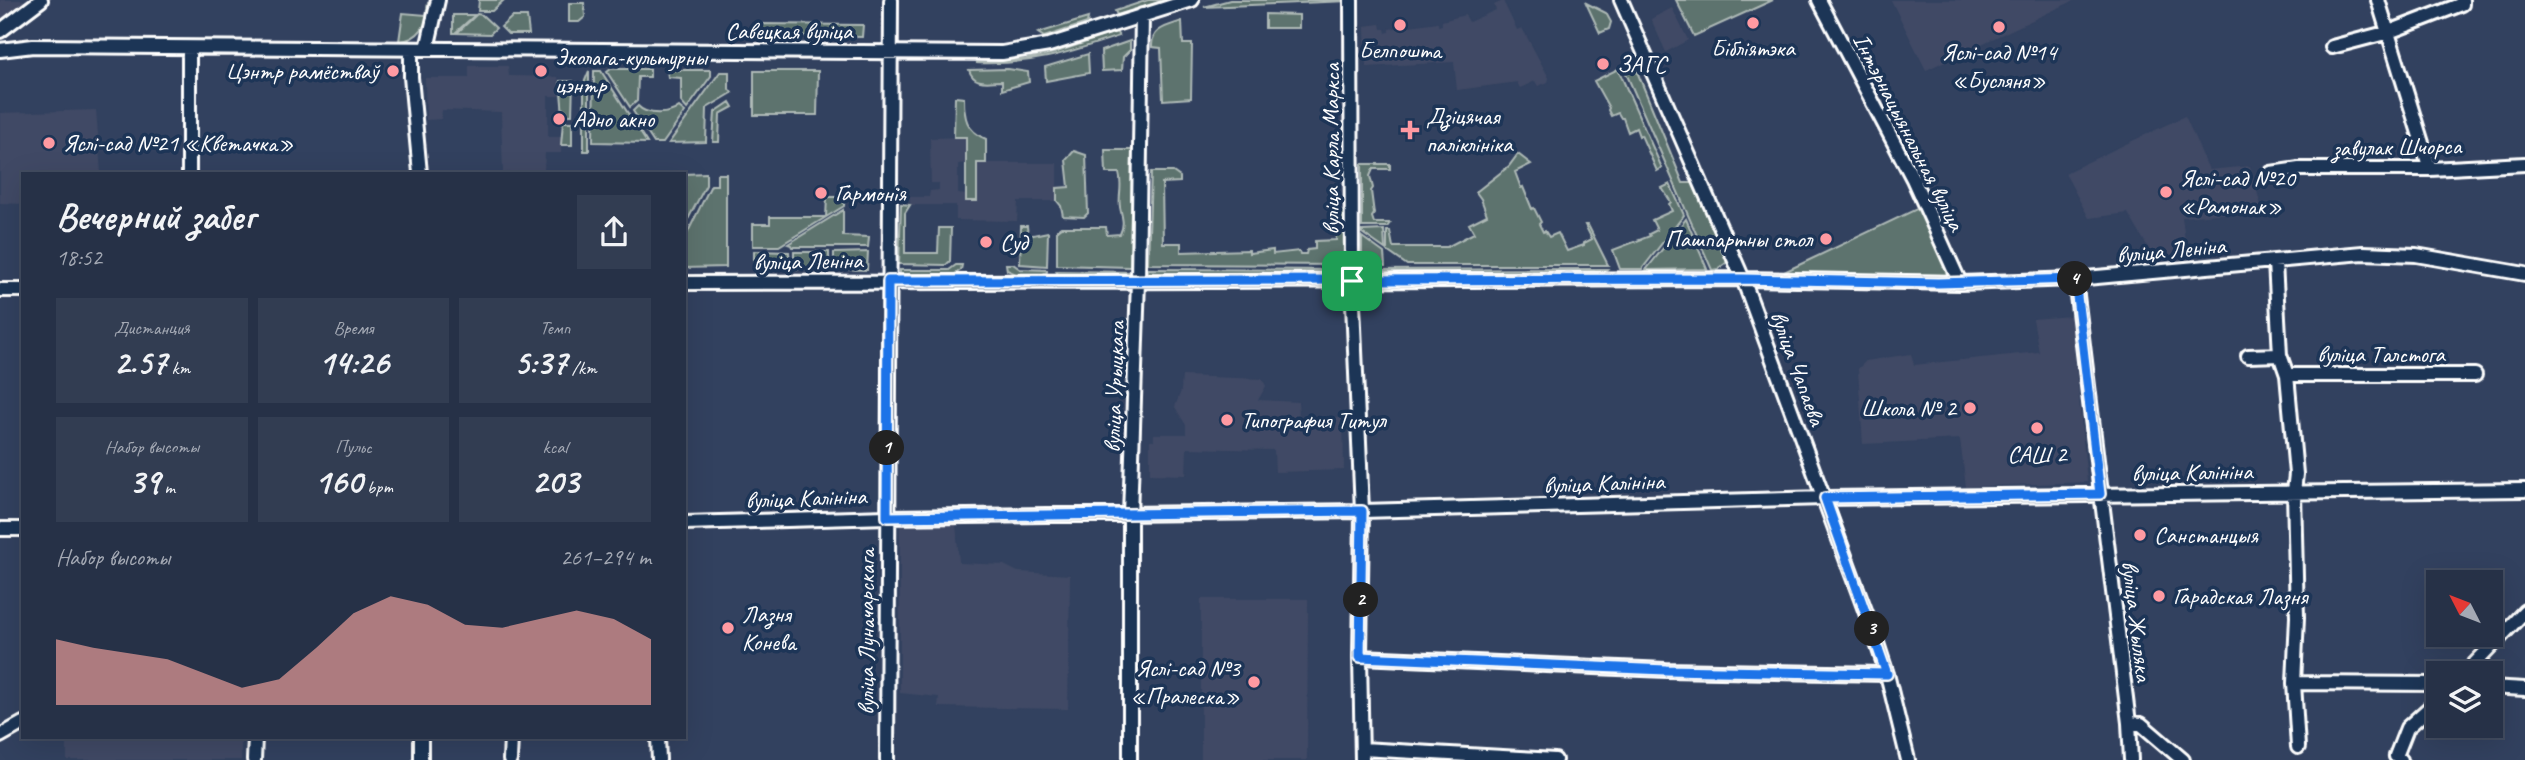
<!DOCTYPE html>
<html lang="ru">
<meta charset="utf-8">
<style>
:root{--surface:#263147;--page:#323d52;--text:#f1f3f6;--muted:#a4a9b4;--line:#424c60;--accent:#e69b98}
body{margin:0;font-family:Caveat,sans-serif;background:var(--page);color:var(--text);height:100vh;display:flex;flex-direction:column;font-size:26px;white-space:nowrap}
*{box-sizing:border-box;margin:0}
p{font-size:23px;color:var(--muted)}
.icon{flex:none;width:38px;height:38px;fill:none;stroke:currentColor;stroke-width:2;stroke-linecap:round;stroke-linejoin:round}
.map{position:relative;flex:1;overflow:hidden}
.details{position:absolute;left:21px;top:172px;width:665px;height:567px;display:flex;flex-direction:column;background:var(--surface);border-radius:0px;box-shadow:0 7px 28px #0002,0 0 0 2px var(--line)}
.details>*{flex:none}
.needle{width:46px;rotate:312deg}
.tools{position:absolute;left:2426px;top:570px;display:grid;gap:14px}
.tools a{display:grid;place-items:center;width:77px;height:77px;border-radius:0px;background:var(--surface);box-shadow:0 7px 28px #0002,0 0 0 2px var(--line);font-size:35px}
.pin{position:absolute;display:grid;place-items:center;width:60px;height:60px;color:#fff;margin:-30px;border-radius:14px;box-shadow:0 4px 10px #0006}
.km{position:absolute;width:35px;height:35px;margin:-18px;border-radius:50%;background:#222;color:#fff;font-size:19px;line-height:35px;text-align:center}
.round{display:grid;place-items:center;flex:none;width:74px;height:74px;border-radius:0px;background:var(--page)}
.overview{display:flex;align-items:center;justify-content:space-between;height:119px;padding:0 35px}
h1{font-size:38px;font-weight:700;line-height:52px}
.metrics{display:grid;grid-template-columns:repeat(3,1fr);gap:10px;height:119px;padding:7px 35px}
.metrics div{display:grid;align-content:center;border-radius:0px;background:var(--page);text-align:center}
.metrics b{font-size:35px;font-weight:700}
.metrics small{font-size:19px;font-weight:400}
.metrics p{font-size:19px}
.chart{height:196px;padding:14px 35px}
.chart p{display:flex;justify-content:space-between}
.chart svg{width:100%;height:126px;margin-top:7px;fill:var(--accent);opacity:.7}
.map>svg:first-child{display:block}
</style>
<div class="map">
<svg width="2525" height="760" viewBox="0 0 2525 760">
<rect width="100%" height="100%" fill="#32415f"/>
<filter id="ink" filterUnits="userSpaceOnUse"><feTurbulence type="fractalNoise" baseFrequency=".0143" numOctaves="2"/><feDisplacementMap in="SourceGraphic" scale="14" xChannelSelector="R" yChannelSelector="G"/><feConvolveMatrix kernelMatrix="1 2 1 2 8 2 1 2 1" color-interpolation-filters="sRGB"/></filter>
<g filter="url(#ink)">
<path fill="#414a65" d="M0,0H23L25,3L0,25Z
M1891,0H2075L1926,70Z
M1503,1L1517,30L1522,28L1549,78L1548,82L1538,86L1535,81L1520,88L1517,82L1457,90L1454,62L1366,67L1365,26L1380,24L1381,29H1385L1386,33L1389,32V29L1438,22V26L1442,25V21L1465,15L1469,22L1496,10L1494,5Z
M1672,8L1688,40L1666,52L1651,19Z
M469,66H508L509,76L558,77L560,96H548V137H561V153H545L544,170L503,173L501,112L442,110L441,119L426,120L425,78H469Z
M96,110L101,173H23V204L0,203V113Z
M2185,116L2209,170L2250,166L2262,210L2182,217L2187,256L2150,258L2149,249L2128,213L2089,218L2065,173Z
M966,137L967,163L958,164V194L967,195V201H977V163H1057V201H1018L1017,221L956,220V205H910V197H929L930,191L939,190V183H931L930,138Z
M2071,316L2087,482L1966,487L1960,439L1863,444L1858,369L1866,361L1911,354L1914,365L2039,352L2033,319Z
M1182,376L1262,379L1266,386L1258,400L1298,402L1299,417L1343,418L1344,470L1275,472L1274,450L1187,448L1186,475L1150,474V440H1154V434H1186V425L1175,407L1181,391Z
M900,524H956L959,563L1004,565L1018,572L1070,575L1068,709L938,707L939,697L900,693Z
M1201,599H1308L1307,760H1201Z
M67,737H241V760H67Z"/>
<path fill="#5d736e" stroke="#aeb9b6" stroke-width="2" d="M479,0H504L492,11H478Z
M1148,0H1165L1117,15L1115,11Z
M1230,0H1346L1347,1L1204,7Z
M1676,0H1773L1694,36Z
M428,3L433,4C427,22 421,40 399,41L403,13L426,15Z
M569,3H584L585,17L579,22H569Z
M1586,3L1606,13L1611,22L1609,29L1600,33Z
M477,14L482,15L496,28L490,34L457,33Z
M1265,14L1299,15V28H1265Z
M453,15H475L455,33H453Z
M512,17H527L529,34H508L501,27Z
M1088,18L1087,23L1044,37L1038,33Z
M1182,21L1183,44H1192L1191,98L1163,100L1161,48L1152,47C1151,28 1168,26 1182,21Z
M762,24L863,25L862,37L761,35Z
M1116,32L1119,36C1067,53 1032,65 976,63L1026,59L1054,53Z
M1130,41V50L1123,57L1122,70L1102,71L1101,51Z
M1088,54L1089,73L1046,81L1045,67Z
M611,69H650V77H638L637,101L630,107L607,72Z
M1008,69L1028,72L1029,82L1002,90V81C989,81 974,86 969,70Z
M1618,69L1662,168L1657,171L1641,135L1639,136L1636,128L1628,132L1623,118H1621L1618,113L1611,116L1608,110L1609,108L1594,81Z
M1636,69L1683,183H1694L1727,260L1726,263L1718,269L1712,270L1626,73Z
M667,70H711V76L687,109L681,102V78L668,77Z
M589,71V151H584V83Z
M594,71H601L647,143L593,142Z
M754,71H818L817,115H754Z
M720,72H729V89L732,93L707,108L706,142L669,143Z
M560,81H573L572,115H563Z
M955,97L964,98C964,117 966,131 986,139V163H977V201H966V137H954Z
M730,102L733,107L720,114L719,142H713L715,112Z
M638,106C647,116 669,115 679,107L685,112L663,143H654L633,111Z
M563,122H572V145H561Z
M1105,150H1132L1130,267L1057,265V230L1061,227H1106L1107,235L1120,234C1125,224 1122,217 1120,207C1118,196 1123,186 1119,173H1106Z
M1074,151L1086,155L1088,213L1084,217L1063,216L1061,206L1057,201V188L1069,187L1066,160Z
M1518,154L1531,164L1515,172L1521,188L1523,187L1532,209L1534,208L1541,222L1539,224L1543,232L1545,231L1549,237L1558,233L1567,251L1584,245V243L1592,239L1585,225H1588L1608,265H1407L1387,251V231H1390L1393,247H1447L1474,233L1469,224L1487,215L1481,199L1476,192L1509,166Z
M1362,164H1390V169H1373L1370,176L1373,188L1371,191L1374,214L1372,217L1374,223H1390L1387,227H1362Z
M1151,172H1173L1180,177V182L1162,183L1163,243H1181V252L1249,250V253L1273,250V254L1299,251L1300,254H1306L1307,250L1315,249V241L1336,240L1335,212L1341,211L1347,214L1348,265L1148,264Z
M706,173V185L684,227V174Z
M717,174H726V267L684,268V240L711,185H717Z
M1670,184L1684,215L1642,269H1620L1613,250L1650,236L1649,234L1657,230L1652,220L1672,211L1669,204L1671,202L1662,188Z
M827,197H844V206L779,246H753V224H770V217H826Z
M901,204L910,205L905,213V253H938L939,228H951L950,261L946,265L899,264Z
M1925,205L1957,275L1782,273Z
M843,210V236L869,237L868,247H792L791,245L788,244Z
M1686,219L1707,269L1646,270Z
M1021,226H1027L1028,236L1048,232L1047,266L1020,264Z
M1384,230L1385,249L1362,233V231Z
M1362,237L1384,253L1385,266L1362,265Z
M754,251L789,252L790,269H754Z
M794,252H829V269H794Z
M868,252L867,270L834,269V253Z
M1006,264H1013L1020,269L1047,270V272L1043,274H1016L1007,270Z
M956,265H962L961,270L953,275H900V270H949Z
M1148,269L1340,270L1339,274H1151L1148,273Z
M1607,269L1601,274H1363V270Z
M1056,271L1133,272L1128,275L1058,274Z"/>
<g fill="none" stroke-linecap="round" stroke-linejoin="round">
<g stroke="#fff" stroke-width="18">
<path id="minor" d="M1351,0L1352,281L1362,511L1360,657L1362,760
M1621,0L1743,279L1876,640L1887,674L1908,760
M1819,0L1913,179L1960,283
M2378,0L2430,169
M0,31L41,0
M2332,47L2389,32L2462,4V0
M411,49V77L420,173
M427,49L438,0
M0,50L33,46L1002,53L1049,45L1192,0
M189,173V48
M2271,173L2299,169H2430L2525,164
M2275,262L2280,355L2287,375L2296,474L2294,492L2297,617L2294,683L2298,747
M2075,279L2129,723L2131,760
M684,283L1743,279L1960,283L2075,279L2363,253L2416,255L2525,274
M0,290H23
M2248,356L2280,355
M2287,375H2475
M684,523L887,517L1362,511L1825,498L2525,490
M0,529H23
M1360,657L1666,670L1887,674
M2465,674L2525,611
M2294,683L2438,684
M2490,687L2525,689
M2129,723L2141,724L2183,760
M0,736L23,723
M658,737L659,760
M1362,749L1555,760
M254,760L255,737
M421,760V737
M510,760L511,737
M887,760L891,0
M1130,760V515L1138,281L1142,15
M2401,760L2396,756L2407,728L2438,700"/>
</g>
<use href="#minor" stroke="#1d3557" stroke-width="12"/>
</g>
</g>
<g fill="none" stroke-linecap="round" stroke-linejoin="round" filter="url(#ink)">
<g stroke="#fff" stroke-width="14">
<path id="route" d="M1743,279L1938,283L2075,279L2100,494L1825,498L1887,674L1666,670L1360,657L1362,511L887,517L888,281Z"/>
</g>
<use href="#route" stroke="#1a73e8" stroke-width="9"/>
</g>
<g fill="#ff9aa2" stroke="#1d3557" stroke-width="2.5">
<circle cx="1753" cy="23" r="7"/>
<circle cx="1400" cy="25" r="7"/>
<circle cx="1999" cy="27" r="7"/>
<circle cx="1603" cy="64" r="7"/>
<circle cx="393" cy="71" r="7"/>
<circle cx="541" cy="71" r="7"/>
<circle cx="559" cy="119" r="7"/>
<path d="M1406.5 119.5h7v7h7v7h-7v7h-7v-7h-7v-7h7z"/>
<circle cx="49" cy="143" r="7"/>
<circle cx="2166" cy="192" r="7"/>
<circle cx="821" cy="193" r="7"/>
<circle cx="1826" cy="239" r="7"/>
<circle cx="986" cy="242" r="7"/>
<circle cx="1970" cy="408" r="7"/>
<circle cx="1227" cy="420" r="7"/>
<circle cx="2037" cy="428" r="7"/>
<circle cx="2140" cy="535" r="7"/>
<circle cx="2159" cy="596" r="7"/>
<circle cx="728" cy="628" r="7"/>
<circle cx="1254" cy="682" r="7"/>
</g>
<g text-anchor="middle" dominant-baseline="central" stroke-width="7" stroke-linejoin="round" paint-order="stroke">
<g font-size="24" fill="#fff" stroke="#1d3557">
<text x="789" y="31">Савецкая вуліца</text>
<text transform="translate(1909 132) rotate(63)">Інтэрнацыянальная вуліца</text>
<text transform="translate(2397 147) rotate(-1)">завулак Шчорса</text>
<text transform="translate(1331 149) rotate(-90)">вуліца Карла Маркса</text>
<text transform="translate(2171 250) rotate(-5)">вуліца Леніна</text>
<text transform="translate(808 261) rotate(-1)">вуліца Леніна</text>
<text x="2381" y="354">вуліца Талстога</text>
<text transform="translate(1798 368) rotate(70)">вуліца Чапаева</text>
<text transform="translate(1114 387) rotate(-88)">вуліца Урыцкага</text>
<text transform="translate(2192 472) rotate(-1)">вуліца Калініна</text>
<text transform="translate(1604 483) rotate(-2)">вуліца Калініна</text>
<text transform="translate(806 498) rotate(-2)">вуліца Калініна</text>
<text transform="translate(2137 621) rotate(83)">вуліца Жыляка</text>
<text transform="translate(866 632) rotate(-90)">вуліца Луначарскага</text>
</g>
<g font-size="24" fill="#fff" stroke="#1d3557" text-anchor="start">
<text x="1753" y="48" text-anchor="middle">Бібліятэка</text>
<text x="1400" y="50" text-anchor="middle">Белпошта</text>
<text x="1999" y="52" text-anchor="middle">Яслі-сад №14<tspan x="1999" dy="28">«Бусляня»</tspan></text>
<text x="555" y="57">Эколага-культурны<tspan x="555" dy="28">цэнтр</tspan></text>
<text x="1617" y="64">ЗАГС</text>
<text x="379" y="71" text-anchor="end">Цэнтр рамёстваў</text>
<text x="1426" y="116">Дзіцячая<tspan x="1426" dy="28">паліклініка</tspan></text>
<text x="573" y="119">Адно акно</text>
<text x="63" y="143">Яслі-сад №21 «Кветачка»</text>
<text x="2180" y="178">Яслі-сад №20<tspan x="2180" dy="28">«Рамонак»</tspan></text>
<text x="835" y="193">Гармонія</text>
<text x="1812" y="239" text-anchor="end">Пашпартны стол</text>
<text x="1000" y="242">Суд</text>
<text x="1956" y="408" text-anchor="end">Школа № 2</text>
<text x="1241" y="420">Типография Титул</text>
<text x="2037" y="454" text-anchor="middle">САШ 2</text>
<text x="2154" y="535">Санстанцыя</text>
<text x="2173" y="596">Гарадская Лазня</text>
<text x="742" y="614">Лазня<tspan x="742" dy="28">Конева</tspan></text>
<text x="1240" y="668" text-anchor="end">Яслі-сад №3<tspan x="1240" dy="28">«Пралеска»</tspan></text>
</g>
</g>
</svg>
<div class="tools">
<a><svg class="needle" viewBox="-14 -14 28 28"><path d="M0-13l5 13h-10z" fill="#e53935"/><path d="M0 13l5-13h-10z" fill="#a4a9b4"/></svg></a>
<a><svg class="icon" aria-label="layers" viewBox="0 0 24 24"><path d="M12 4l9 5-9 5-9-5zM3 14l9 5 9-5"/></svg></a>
</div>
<div class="pin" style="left:1352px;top:281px;background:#1e9e55"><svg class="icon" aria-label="arrive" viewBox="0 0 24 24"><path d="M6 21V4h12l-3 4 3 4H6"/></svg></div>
<b class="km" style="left:887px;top:448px">1</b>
<b class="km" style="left:1361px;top:600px">2</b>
<b class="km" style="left:1872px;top:629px">3</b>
<b class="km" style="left:2075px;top:279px">4</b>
<section class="details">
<div class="overview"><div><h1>Вечерний забег</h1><p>18:52</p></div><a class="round"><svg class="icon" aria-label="share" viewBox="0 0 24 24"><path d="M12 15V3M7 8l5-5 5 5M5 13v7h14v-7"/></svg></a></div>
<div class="metrics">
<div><p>Дистанция</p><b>2.57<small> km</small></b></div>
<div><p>Время</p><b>14:26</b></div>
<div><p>Темп</p><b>5:37<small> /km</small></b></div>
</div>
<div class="metrics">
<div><p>Набор высоты</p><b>39<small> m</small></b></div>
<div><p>Пульс</p><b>160<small> bpm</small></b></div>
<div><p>kcal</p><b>203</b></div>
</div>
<div class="chart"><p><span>Набор высоты</span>261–294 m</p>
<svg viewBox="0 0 160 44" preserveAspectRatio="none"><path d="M0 44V21L10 24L20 26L30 28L40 33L50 38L60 35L70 24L80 12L90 6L100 9L110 16L120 17L130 14L140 11L150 14L160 21V44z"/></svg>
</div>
</section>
</div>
